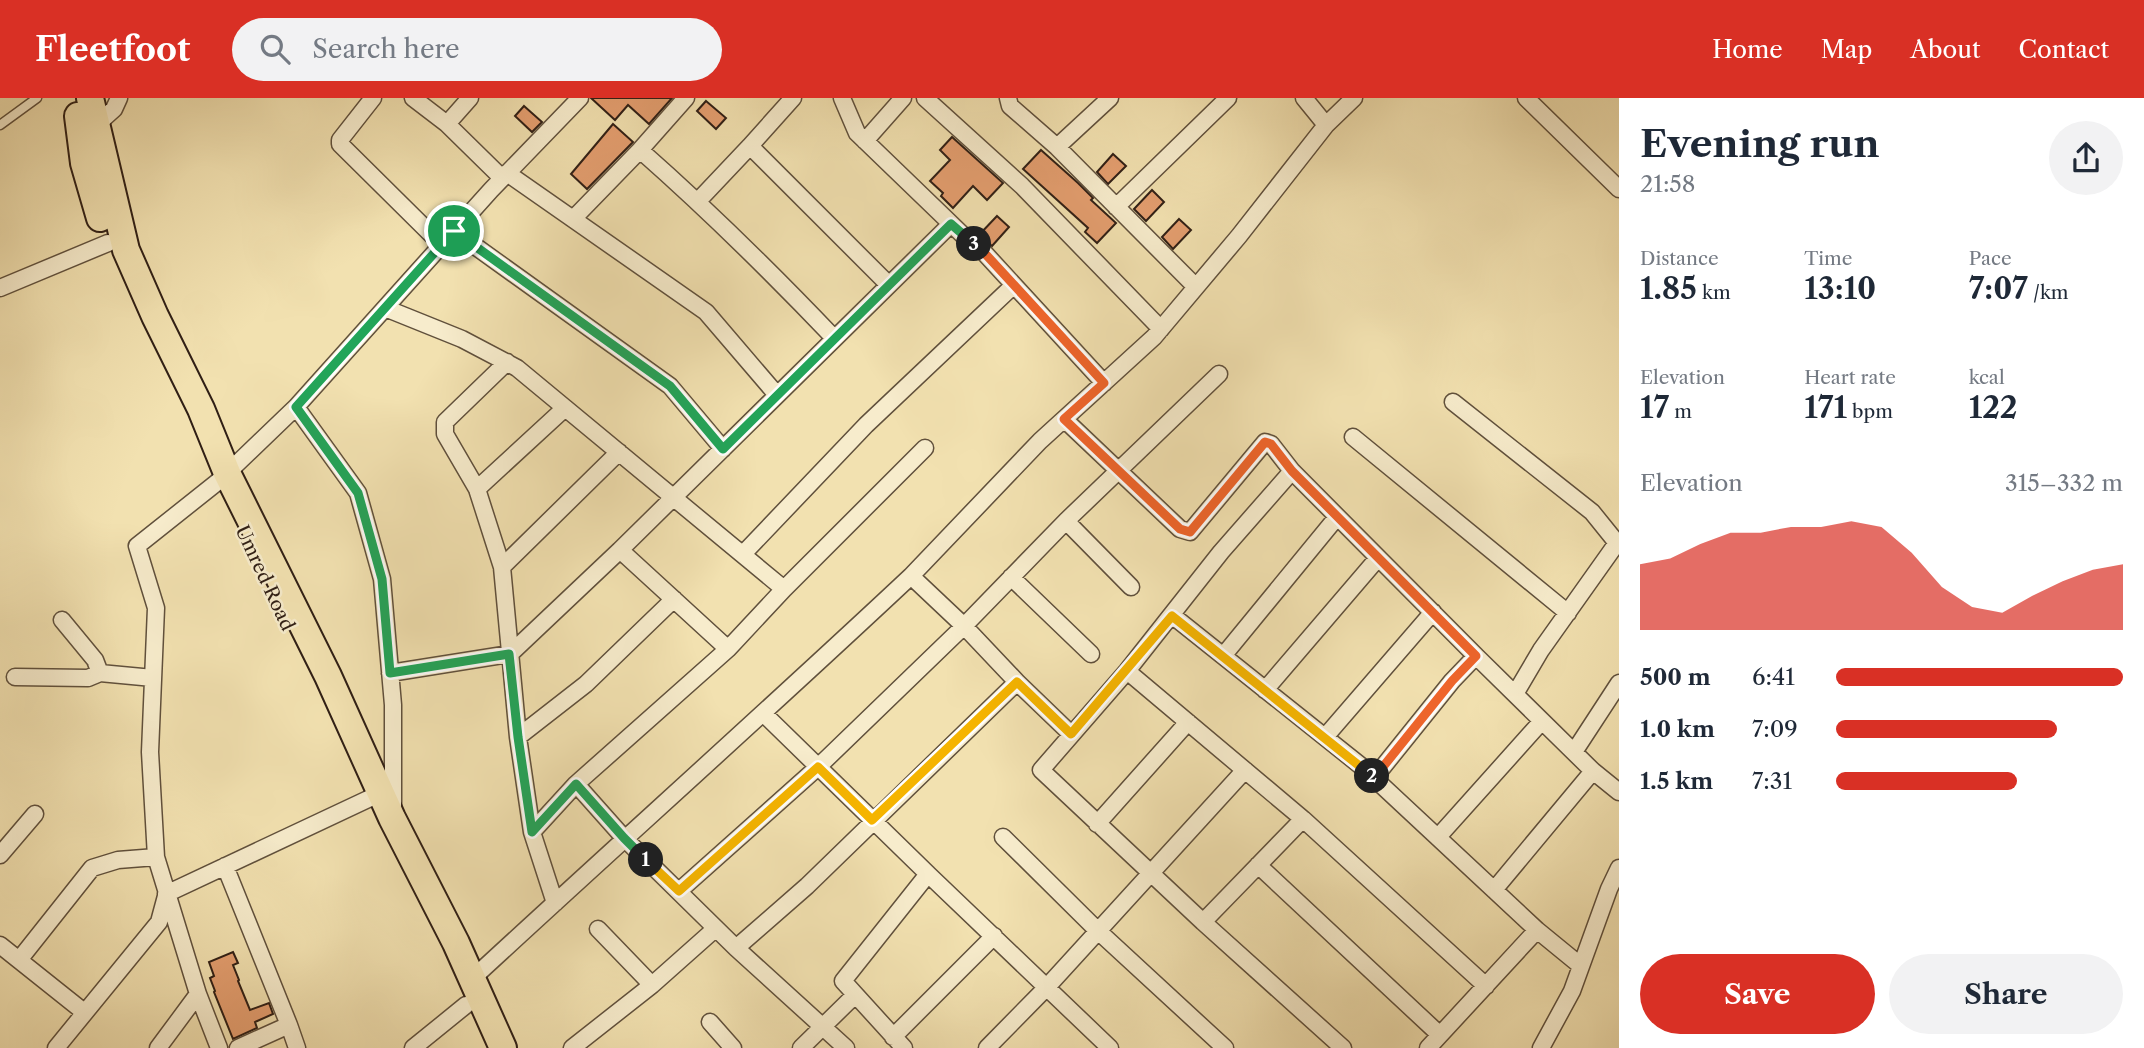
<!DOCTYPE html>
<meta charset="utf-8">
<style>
:root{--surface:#fff;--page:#f2f2f3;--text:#1f2937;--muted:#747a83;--accent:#d93025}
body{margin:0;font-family:"Libre Caslon Text",serif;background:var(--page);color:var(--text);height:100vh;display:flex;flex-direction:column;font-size:26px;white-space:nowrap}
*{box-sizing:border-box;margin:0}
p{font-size:23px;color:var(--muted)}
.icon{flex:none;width:38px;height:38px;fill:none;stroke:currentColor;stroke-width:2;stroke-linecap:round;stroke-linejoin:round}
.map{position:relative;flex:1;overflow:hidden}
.details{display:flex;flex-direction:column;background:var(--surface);width:525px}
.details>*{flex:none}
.pin{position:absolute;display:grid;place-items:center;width:60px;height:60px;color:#fff;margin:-30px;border:4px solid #fff;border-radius:50%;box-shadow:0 2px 7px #0007}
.km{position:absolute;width:35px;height:35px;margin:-18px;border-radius:50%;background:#222;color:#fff;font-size:19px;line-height:35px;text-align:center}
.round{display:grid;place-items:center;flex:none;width:74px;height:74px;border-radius:37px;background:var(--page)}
.overview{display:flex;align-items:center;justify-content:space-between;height:119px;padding:0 21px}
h1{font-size:38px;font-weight:800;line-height:52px}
.figures{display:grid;grid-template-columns:repeat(3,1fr);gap:10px;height:119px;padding:7px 21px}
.figures div{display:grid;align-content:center}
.figures b{font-size:30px;font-weight:800}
.figures small{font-size:19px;font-weight:400}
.figures p{font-size:19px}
.chart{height:196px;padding:14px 21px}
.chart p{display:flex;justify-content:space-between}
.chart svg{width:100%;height:126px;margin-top:7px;fill:var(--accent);opacity:.7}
.primary-button{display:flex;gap:14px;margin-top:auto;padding:14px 21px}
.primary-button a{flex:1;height:80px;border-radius:42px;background:var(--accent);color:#fff;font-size:28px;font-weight:800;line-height:80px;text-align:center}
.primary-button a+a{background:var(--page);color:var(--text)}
ul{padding:0 21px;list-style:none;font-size:23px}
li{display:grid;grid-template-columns:112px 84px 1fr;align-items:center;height:52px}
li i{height:18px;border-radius:9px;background:var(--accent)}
header{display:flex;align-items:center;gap:42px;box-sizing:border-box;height:98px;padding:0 35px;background:var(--accent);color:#fff}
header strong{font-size:33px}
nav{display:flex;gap:38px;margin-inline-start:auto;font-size:24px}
.search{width:490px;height:63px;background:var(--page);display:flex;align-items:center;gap:18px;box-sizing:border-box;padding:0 24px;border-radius:38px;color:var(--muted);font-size:26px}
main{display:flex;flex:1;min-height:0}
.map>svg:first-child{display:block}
</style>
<header>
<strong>Fleetfoot</strong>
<div class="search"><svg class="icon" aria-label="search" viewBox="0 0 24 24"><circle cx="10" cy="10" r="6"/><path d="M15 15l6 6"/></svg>Search here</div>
<nav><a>Home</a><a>Map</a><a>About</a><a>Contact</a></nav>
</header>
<main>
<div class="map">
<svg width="1619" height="950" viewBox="0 0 1619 950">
<rect width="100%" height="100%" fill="#f2e1b0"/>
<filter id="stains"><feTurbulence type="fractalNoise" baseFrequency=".00286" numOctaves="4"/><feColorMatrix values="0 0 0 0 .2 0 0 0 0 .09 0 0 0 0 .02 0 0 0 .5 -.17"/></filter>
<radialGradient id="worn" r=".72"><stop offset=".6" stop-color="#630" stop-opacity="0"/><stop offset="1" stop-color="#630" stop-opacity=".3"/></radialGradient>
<path fill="#e49e6f" stroke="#301f15" stroke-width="2" d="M591,0H672L649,26L628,7L615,22Z
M706,3L726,20L716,31L697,13Z
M524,8L542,24L532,34L515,18Z
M613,26L633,44L587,91L571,76Z
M952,39L1003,85L987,102L973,88L953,110L941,98L943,95L930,83L950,62L940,52Z
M1041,52L1078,85L1093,100L1091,102L1116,125L1097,145L1085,134L1088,130L1023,71Z
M1113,56L1126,68L1108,86L1097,74Z
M1152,92L1164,104L1146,123L1134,111Z
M997,118L1009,129L992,148L979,137Z
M1179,121L1191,132L1173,151L1162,139Z
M233,854L238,865L233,867L239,882L238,883L250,912L269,905L273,916L255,924L257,930L233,941L214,894L215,893L210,880L214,878L209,864Z"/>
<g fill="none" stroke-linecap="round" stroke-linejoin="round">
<g stroke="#60503c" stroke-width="11">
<path id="service" d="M0,27L37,0"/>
</g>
<g stroke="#60503c" stroke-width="19">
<path id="minor" d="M373,0L340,42V46L441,146
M413,0L447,26L502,80
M793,0L750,48L889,187
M842,0L857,35L970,144L979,149L1104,285
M925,0L1022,88L1161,231
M1008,0L1010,8L1057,49L1196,189
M1304,0L1326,27
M1526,0L1619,91
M447,26L470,0
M93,30L114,11L119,0
M865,43L903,0
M1057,49L1110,0
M640,52C708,112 772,175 834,240
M507,75L706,214L777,297
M698,103L750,48
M1116,109L1228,0
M573,121L640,52L686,0
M454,133L670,288L723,351
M0,190L108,145
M385,210L462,241L517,270L784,491L925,350
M507,264L445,324V336L477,391L565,310
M1453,304L1592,414L1617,445
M296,309L358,395L382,481L393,607V710
M1064,321L1180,431L1190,434L1265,344L1271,346L1292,373
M1353,339L1568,515
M477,391L502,469L518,639L532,734L555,805
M1066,423L1131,489
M620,452L951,126
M743,456L866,327L1014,187
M502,469L619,354
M911,478L1040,343L1154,239L1239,138L1326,27L1354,0
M1011,479L1091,556
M1173,518L1361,668L1537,832
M62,522L95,562L100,575
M728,551L784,491
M1223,558L1337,419
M1127,573L1303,721
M390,575L510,556L620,452L728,551L576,686L532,734
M15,579L88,580L100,575L153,580
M1017,584L1071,636
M1265,592L1378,460
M1515,596L1541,552L1617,445L1619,446
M764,616L928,776
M518,639L586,586L674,501
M1325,639L1433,514
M1574,654L1619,585
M1374,680L1452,583L1476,558L1593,673L1619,694
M576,686L624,740L736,850L807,788L1017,584L964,528L1066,423L1219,276
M1097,726L1188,624
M1003,739L1097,832L1225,950
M1438,739L1542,623
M0,757L35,716
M156,759L150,654L156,510L137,448L220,382L296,309L491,92L580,0
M1258,767L1440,937
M225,768L289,927L238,950
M1494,792L1593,673
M166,796L381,695
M1203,824L1041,672L1127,573L1221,454L1292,373L1476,558
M598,831L652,887
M0,847L84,914
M736,850L846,950
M19,862L92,770L118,762L156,759L198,896
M472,881C618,746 766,614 911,478L964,528L818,669L679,793
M710,924L733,950
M289,927L297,950
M893,939L994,838
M56,950L159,824L166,798
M158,950L198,896L219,950
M413,950L466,907
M572,950L652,887L715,831
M801,950L855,897
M904,950L843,883L928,776L1110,950
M987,950L1046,890L1245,672
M1343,950L1203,824L1303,721L1486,888
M1428,950L1537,832L1581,868
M1541,950L1572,893L1609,791L1619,770"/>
</g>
<g stroke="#301f15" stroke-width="30">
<path id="trunk" d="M90,0L126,152L155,218L201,311L227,375L328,578L392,720L456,845L503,950
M78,18L84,65L100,120"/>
</g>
<use href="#service" stroke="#f7eccc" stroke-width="8"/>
<use href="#minor" stroke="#f7eccc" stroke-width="16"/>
<use href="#trunk" stroke="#f2e1b0" stroke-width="26"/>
</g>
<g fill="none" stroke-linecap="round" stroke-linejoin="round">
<g stroke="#fff" stroke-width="14">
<path id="split-1" d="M454,133L296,309L358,395L382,481L390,575L509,556L518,639L532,734L576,686L624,740L646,762"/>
</g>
<g stroke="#fff" stroke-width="14">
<path id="split-2" d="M646,762L679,793L818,669L872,722L1017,584L1071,636L1172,518L1372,678"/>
</g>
<g stroke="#fff" stroke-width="14">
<path id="split-3" d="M974,146L979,149L1104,285L1064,321L1180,431L1190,434L1265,344L1271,346L1292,373L1476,558L1452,583L1374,680L1372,678"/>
</g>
<g stroke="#fff" stroke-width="14">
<path id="split-4" d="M454,133L670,288L723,351L951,126L974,146"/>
</g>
<use href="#split-1" stroke="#22a559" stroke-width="9"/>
<use href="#split-2" stroke="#f5b400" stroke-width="9"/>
<use href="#split-3" stroke="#f0652b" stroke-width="9"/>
<use href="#split-4" stroke="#22a559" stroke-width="9"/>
</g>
<g text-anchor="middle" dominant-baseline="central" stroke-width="5" stroke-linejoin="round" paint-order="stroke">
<g font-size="19" fill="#301f15" stroke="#f7eccc">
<text transform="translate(265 480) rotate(65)">Umred Road</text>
</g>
</g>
<rect width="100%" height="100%" filter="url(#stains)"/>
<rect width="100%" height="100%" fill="url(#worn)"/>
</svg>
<div class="pin" style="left:454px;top:133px;background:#1e9e55"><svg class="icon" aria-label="arrive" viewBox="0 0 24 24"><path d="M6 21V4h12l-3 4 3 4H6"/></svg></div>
<b class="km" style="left:646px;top:762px">1</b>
<b class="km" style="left:1372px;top:678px">2</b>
<b class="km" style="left:974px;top:146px">3</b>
</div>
<section class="details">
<div class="overview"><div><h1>Evening run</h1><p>21:58</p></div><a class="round"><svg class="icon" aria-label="share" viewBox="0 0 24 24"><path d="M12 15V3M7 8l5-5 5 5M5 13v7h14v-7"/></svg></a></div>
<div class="figures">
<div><p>Distance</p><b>1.85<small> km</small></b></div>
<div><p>Time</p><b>13:10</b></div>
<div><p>Pace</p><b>7:07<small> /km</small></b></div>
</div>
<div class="figures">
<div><p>Elevation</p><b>17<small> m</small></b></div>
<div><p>Heart rate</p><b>171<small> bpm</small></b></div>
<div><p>kcal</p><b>122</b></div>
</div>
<div class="chart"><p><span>Elevation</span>315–332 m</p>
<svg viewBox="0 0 160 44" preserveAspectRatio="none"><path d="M0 44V21L10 19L20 14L30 10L40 10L50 8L60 8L70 6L80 8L90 17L100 29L110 36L120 38L130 32L140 27L150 23L160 21V44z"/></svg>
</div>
<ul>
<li><b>500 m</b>6:41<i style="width:100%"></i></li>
<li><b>1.0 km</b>7:09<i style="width:77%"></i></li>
<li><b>1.5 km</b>7:31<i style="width:63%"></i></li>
</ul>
<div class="primary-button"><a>Save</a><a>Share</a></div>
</section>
</main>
